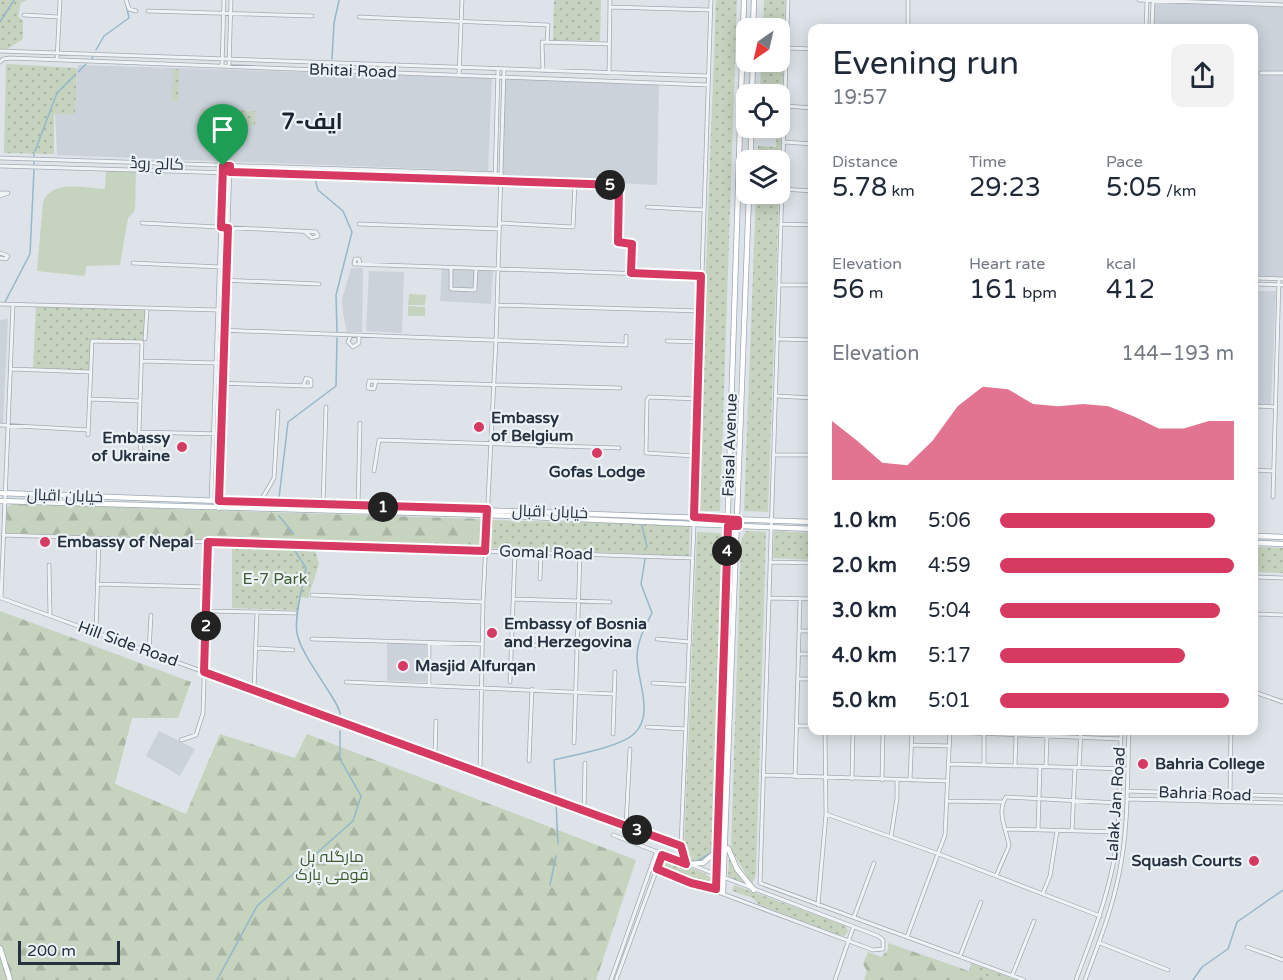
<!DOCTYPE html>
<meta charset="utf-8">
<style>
:root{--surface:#fff;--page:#f2f2f3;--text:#1f2937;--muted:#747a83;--accent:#d63a63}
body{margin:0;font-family:"Varela Round",Cairo,sans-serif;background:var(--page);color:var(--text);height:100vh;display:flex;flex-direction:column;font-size:22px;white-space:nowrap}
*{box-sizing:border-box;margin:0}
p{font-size:20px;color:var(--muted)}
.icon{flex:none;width:33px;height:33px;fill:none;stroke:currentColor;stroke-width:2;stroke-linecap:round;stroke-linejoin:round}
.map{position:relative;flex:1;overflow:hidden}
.details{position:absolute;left:808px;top:24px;width:450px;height:711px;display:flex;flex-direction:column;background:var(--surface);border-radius:12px;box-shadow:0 3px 15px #0003}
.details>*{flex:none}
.needle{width:39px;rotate:214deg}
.buttons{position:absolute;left:736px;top:18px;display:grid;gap:12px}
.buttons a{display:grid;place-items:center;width:54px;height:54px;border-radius:12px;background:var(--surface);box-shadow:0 3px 15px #0003;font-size:30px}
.scale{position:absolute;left:18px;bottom:15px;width:102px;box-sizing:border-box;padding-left:6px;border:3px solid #263240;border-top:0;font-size:16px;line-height:21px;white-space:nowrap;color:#263240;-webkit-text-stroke:4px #edf2f6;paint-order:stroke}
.pin{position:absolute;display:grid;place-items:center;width:51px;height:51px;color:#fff;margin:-62px -26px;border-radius:50% 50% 50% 0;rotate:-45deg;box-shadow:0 0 6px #0007}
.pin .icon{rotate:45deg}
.km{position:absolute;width:30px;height:30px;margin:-15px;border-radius:50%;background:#222;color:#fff;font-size:16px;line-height:30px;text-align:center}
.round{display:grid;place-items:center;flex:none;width:63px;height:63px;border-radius:12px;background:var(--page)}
.summary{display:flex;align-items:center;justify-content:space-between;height:102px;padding:0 24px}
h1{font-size:33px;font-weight:600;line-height:45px}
.metrics{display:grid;grid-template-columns:repeat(3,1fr);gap:9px;height:102px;padding:6px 24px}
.metrics div{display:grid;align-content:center}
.metrics b{font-size:26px;font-weight:600}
.metrics small{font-size:16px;font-weight:400}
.metrics p{font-size:16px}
.chart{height:168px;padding:12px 24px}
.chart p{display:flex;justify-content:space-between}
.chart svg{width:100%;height:108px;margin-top:6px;fill:var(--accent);opacity:.7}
ul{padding:0 24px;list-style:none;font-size:20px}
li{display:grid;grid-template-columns:96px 72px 1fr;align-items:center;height:45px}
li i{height:15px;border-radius:8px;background:var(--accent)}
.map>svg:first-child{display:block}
</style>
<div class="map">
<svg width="1283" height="980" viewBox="0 0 1283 980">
<defs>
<pattern id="grass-dots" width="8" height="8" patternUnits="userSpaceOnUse" patternTransform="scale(1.5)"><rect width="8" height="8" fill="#c6d3be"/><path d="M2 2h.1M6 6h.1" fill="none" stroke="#aab6a4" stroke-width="1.8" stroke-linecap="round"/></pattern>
<pattern id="forest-firs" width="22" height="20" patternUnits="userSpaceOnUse" patternTransform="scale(1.5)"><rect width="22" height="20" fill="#c6d3be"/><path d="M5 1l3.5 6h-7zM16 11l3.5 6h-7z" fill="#aab6a4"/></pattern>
</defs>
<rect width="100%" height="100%" fill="#dde3e8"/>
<path fill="#cbd2da" d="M1153,1L1283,5V279L1254,278V28H1152Z
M78,65L492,78L488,171L57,155L55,113L74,114Z
M503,78L659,83L657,185L500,178Z
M442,267L493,269L491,304L440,301Z
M351,268H363L362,332H347L343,313L342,299Z
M369,271L404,272L402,333L366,331Z
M1254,291H1276L1271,404H1254Z
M8,319L3,423H0V320Z
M387,643L426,644V682L387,681Z
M159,731L195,749L180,776L146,756Z"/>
<path fill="url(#grass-dots)" d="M0,0H27L21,3L18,16L23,21V39L6,50L0,51Z
M554,0H601L600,41L553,40Z
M716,0H737L720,511H697Z
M764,0H785L780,176V160H758V146L776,147L777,128H780V94H760L761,62H780V28H763Z
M6,64L77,68L75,114H54V154L4,153Z
M173,69H179L178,101H172Z
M200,109L255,111V126L199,124Z
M756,194H779L768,512L744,511Z
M36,305L147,309L145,339L142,342L92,341L91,372L33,370Z
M488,520L690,525L689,556L487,548Z
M746,531L766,532L756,874L752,885L731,849L741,540Z
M774,531L813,533V560L773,558Z
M697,532L720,533L724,536L715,852L701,862L690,863L684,847Z
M232,547L315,550L319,564L308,598L300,597L299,610L232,608Z
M1254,547L1283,548V573L1254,572Z
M729,855L746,885L728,878Z
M667,859L704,873L714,880C698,887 677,875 662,869L661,863Z
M734,885L846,926L848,932L844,936L838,935L758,904L753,898L732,891Z
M971,963L1018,980H967Z"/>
<path fill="url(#forest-firs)" d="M13,504L484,519L483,549L6,533L7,507Z
M0,611L191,682L178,718H132L115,784L186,814L220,734L295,758L307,734L636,860L596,980H0Z
M888,943L995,980H864L867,971L863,964L868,952L881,957L888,950Z"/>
<path fill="#c6d3be" d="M106,169L136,170L135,210L128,218L120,265L86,266L85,276L37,271L43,202C52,179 85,188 105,189Z
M409,294L426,295L425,305H408Z
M408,306L425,307V316H408Z"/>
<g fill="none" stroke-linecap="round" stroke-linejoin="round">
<path stroke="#96b6cb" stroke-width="1.5" d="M0,22L14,0
M96,50L104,36L129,18L126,4
M92,59L93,57
M332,59L334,23L339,0
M78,72L86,64
M35,151L57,93L75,75
M34,156V154
M34,164V162
M315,179L318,190L343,211L352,232L336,295L337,332
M5,302L30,254L34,170
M279,498L288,422L336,386L337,338
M279,516L294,534
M642,526L647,547
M295,551L306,568C303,584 294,617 297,633C301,657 340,702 340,714
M556,798L554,760C574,755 620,747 634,734C655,714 637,681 637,657C637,641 645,627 652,613L641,584L645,559
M556,803L558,844
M697,861L711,853L712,843
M550,885L556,856
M217,980L257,906L353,821L361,796L340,759V731
M1193,980L1202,967L1228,949L1237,922L1283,890"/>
<g stroke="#a2aab2" stroke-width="4.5">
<path id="minor" d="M126,0L129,9L136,11
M788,0L760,883L1024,980
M1139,0L1283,5
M610,7L710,10
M148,11L312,16
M24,15L59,17
M359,17L548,25L547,42
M908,28V0
M1146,28L1147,0
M1152,28L1153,1
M786,48L813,49
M0,51L708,76
M57,60L60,0
M0,62L3,59L10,58L708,85
M222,66L224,0
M229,66L231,0
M543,71L542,42L609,44
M609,73L610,0
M1261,73H1283
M459,75L462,0
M785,106L813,108
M784,142L813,144
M0,158L502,174
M0,166L619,185L618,242L632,244L631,273
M495,181L498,70
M782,189L813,191
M0,193H8L0,196
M647,207L704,210
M142,223L316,232L318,236L312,238L305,232
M501,223L573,227L575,184
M359,224L500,229
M782,224L813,225
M0,253L8,256L6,259L0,258
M133,263L221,267
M360,264L359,259H355L354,264L701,276
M451,268V289L475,290L476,269
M1254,278L1283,279
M220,280L319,284
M1254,284L1283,285
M780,285H813
M0,304L218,310
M13,305L1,598L681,846
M497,305L700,311
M218,330L626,345V336
M351,335L348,342L353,347L359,343V336
M145,339L147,309
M779,339L813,340
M667,341L699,342
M142,361L217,363
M11,369L91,372
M376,381L374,389L368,388L369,381L620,388
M216,383L311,386V380L306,378L303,386
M777,396L813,398
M90,399L140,401
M1254,406L1275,407
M0,425L88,430
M139,432L221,434
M88,435L92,341L142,342L139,432L142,461
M773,455H813
M695,456L646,453L647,400L649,397L697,399
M1254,470L1273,471
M374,471L379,440L619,448
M1273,497L1279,279
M211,501L223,166
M260,502L274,478L278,411
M323,504L326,407
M358,506L360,423
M219,509L230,166
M694,518L711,0
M3,535L693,558
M771,562L813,563
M49,565L50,615
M1254,577L1283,578
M540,579L541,553
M98,584L207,587
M312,595L483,602
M770,598L813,599
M513,599L610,602
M206,611L295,613
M1254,614L1283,615
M96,631L99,540
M799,631H813
M312,639L481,644
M657,639L690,642
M512,645L622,647
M257,648L293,650
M149,651L151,615
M798,654H813
M798,679H813
M346,682L614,694
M510,682L515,552
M653,683L688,685
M429,684V643
M254,690L257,612
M1254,692L1283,702
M796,726H813
M647,727L686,729
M921,730H922
M950,732L1121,739
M613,734L615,672
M181,740L196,735L203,713L208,542
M574,743L580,554
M912,745L950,746
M435,755L436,721
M529,761L532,689
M949,764L1128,769
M984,765V730
M1015,766L1016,735
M1046,766L1047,736
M1079,767L1081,730
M480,772L483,602L496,340L504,70
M764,775L948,781
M795,777L800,599
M852,779L853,730
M882,780L883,730
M910,780L912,730
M1127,791L1283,796
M1230,795L1231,730
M1127,799L1283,803
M948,801L1002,802
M584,810L585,763
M826,814L939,854L1100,916
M626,825L630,749
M1005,829L1117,832
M1038,830L1040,766
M1072,831L1075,767
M613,835L878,936L883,940V949L873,950L651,867
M891,837L897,798V780
M686,864L681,846L694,524
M996,876L1009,846C1007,830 996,813 1006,797L1119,803
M1043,893L1050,876L1057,831
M818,905L826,814L825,730
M854,917L874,863
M907,937L945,835L950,730
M1100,943L1168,970
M1247,947L1283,960
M960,956L981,902
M1012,976L1034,921
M611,980L656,853
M616,980L662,855
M835,980L853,928
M1076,980C1090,942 1105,905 1113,865C1121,821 1120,775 1121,730
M1085,980C1098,945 1112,910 1119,874C1129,827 1127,778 1129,730"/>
</g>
<g stroke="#9ca9b5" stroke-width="6">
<path id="major" d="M753,28L754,0
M752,94L753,62
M751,160V128
M0,493L813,522
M0,501L487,515L813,529
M1254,536L1283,537
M1254,543L1283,544
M728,848L737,869L754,890
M688,864L703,863L718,850
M716,889L744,0
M723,892L749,194
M0,948L10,980"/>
</g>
<use href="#minor" stroke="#f0f3f6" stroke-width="3"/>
<use href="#major" stroke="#fff" stroke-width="4.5"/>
</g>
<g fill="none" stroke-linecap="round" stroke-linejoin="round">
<g stroke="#fff" stroke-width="12">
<path id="route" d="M223,166H230V172L619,185L618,242L632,244L631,273L701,276L694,517L738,520V526H728L716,889L691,883L657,869L662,855L686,864L681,846L204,672L208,542L485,551L487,509L219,501L228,228L221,227Z"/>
</g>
<use href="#route" stroke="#d63a63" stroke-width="8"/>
</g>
<g fill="#d63a63" stroke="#edf2f6" stroke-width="2">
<circle cx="479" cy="427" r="6"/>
<circle cx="182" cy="447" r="6"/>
<circle cx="597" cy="453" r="6"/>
<circle cx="45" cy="542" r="6"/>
<circle cx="492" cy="633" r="6"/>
<circle cx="403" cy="666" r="6"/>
<circle cx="1143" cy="764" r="6"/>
<circle cx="1254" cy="861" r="6"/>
</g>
<g text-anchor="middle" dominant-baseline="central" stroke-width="4.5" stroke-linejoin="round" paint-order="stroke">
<g font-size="16" fill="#263240" stroke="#edf2f6">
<text transform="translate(353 71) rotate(2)">Bhitai Road</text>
<text transform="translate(157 164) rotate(2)">کالج روڈ</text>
<text transform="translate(730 445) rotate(-88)">Faisal Avenue</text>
<text transform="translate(65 496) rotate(2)">خیابان اقبال</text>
<text transform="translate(550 512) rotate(2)">خیابان اقبال</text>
<text transform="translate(546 553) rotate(2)">Gomal Road</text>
<text transform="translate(128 644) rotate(20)">Hill Side Road</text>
<text transform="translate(1205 794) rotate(2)">Bahria Road</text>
<text transform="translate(1116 804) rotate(-86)">Lalak Jan Road</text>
</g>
<g font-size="16" font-weight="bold" fill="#263240" stroke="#edf2f6" text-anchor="start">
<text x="491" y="418">Embassy<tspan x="491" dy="18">of Belgium</tspan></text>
<text x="170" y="438" text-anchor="end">Embassy<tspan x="170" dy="18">of Ukraine</tspan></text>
<text x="597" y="472" text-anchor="middle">Gofas Lodge</text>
<text x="57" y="542">Embassy of Nepal</text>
<text x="504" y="624">Embassy of Bosnia<tspan x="504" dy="18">and Herzegovina</tspan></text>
<text x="415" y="666">Masjid Alfurqan</text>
<text x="1155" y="764">Bahria College</text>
<text x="1242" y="861" text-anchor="end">Squash Courts</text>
</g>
<g font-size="16" fill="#3f5c32" stroke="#edf2f6">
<text x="275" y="579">E-7 Park</text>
<text x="332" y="857">مارگلہ ہل<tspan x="332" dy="18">قومی پارک</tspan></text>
</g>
<g font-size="22" font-weight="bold" fill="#182330" stroke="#edf2f6">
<text x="312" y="122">ایف-7</text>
</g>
</g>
</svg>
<div class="buttons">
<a><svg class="needle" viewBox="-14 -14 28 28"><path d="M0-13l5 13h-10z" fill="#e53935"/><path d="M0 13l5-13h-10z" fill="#747a83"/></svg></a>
<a><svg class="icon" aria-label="locate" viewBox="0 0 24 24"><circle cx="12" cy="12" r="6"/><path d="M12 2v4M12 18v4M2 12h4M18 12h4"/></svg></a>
<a><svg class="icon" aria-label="layers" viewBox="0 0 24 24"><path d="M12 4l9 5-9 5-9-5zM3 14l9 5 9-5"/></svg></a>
</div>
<div class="scale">200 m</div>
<div class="pin" style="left:223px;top:166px;background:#1e9e55"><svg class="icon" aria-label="arrive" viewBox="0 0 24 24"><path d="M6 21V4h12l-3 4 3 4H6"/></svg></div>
<b class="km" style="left:383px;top:507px">1</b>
<b class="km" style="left:206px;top:626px">2</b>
<b class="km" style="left:637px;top:830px">3</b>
<b class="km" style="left:727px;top:551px">4</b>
<b class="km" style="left:610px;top:185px">5</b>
<section class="details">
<div class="summary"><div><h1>Evening run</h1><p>19:57</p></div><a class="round"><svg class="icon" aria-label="share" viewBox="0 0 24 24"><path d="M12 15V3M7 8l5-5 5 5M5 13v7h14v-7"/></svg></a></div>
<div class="metrics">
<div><p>Distance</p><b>5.78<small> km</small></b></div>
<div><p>Time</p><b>29:23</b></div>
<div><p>Pace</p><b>5:05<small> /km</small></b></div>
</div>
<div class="metrics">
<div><p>Elevation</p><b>56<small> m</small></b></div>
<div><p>Heart rate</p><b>161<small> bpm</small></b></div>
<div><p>kcal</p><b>412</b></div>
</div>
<div class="chart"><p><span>Elevation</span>144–193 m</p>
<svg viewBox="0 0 160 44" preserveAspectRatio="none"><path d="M0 44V20L10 28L20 37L30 38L40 28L50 14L60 6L70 7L80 13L90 14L100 13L110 14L120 18L130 23L140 23L150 20L160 20V44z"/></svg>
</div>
<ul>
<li><b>1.0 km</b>5:06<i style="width:92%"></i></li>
<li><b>2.0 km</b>4:59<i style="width:100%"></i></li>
<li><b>3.0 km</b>5:04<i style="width:94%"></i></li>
<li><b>4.0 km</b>5:17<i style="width:79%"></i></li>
<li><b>5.0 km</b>5:01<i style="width:98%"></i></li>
</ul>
</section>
</div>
